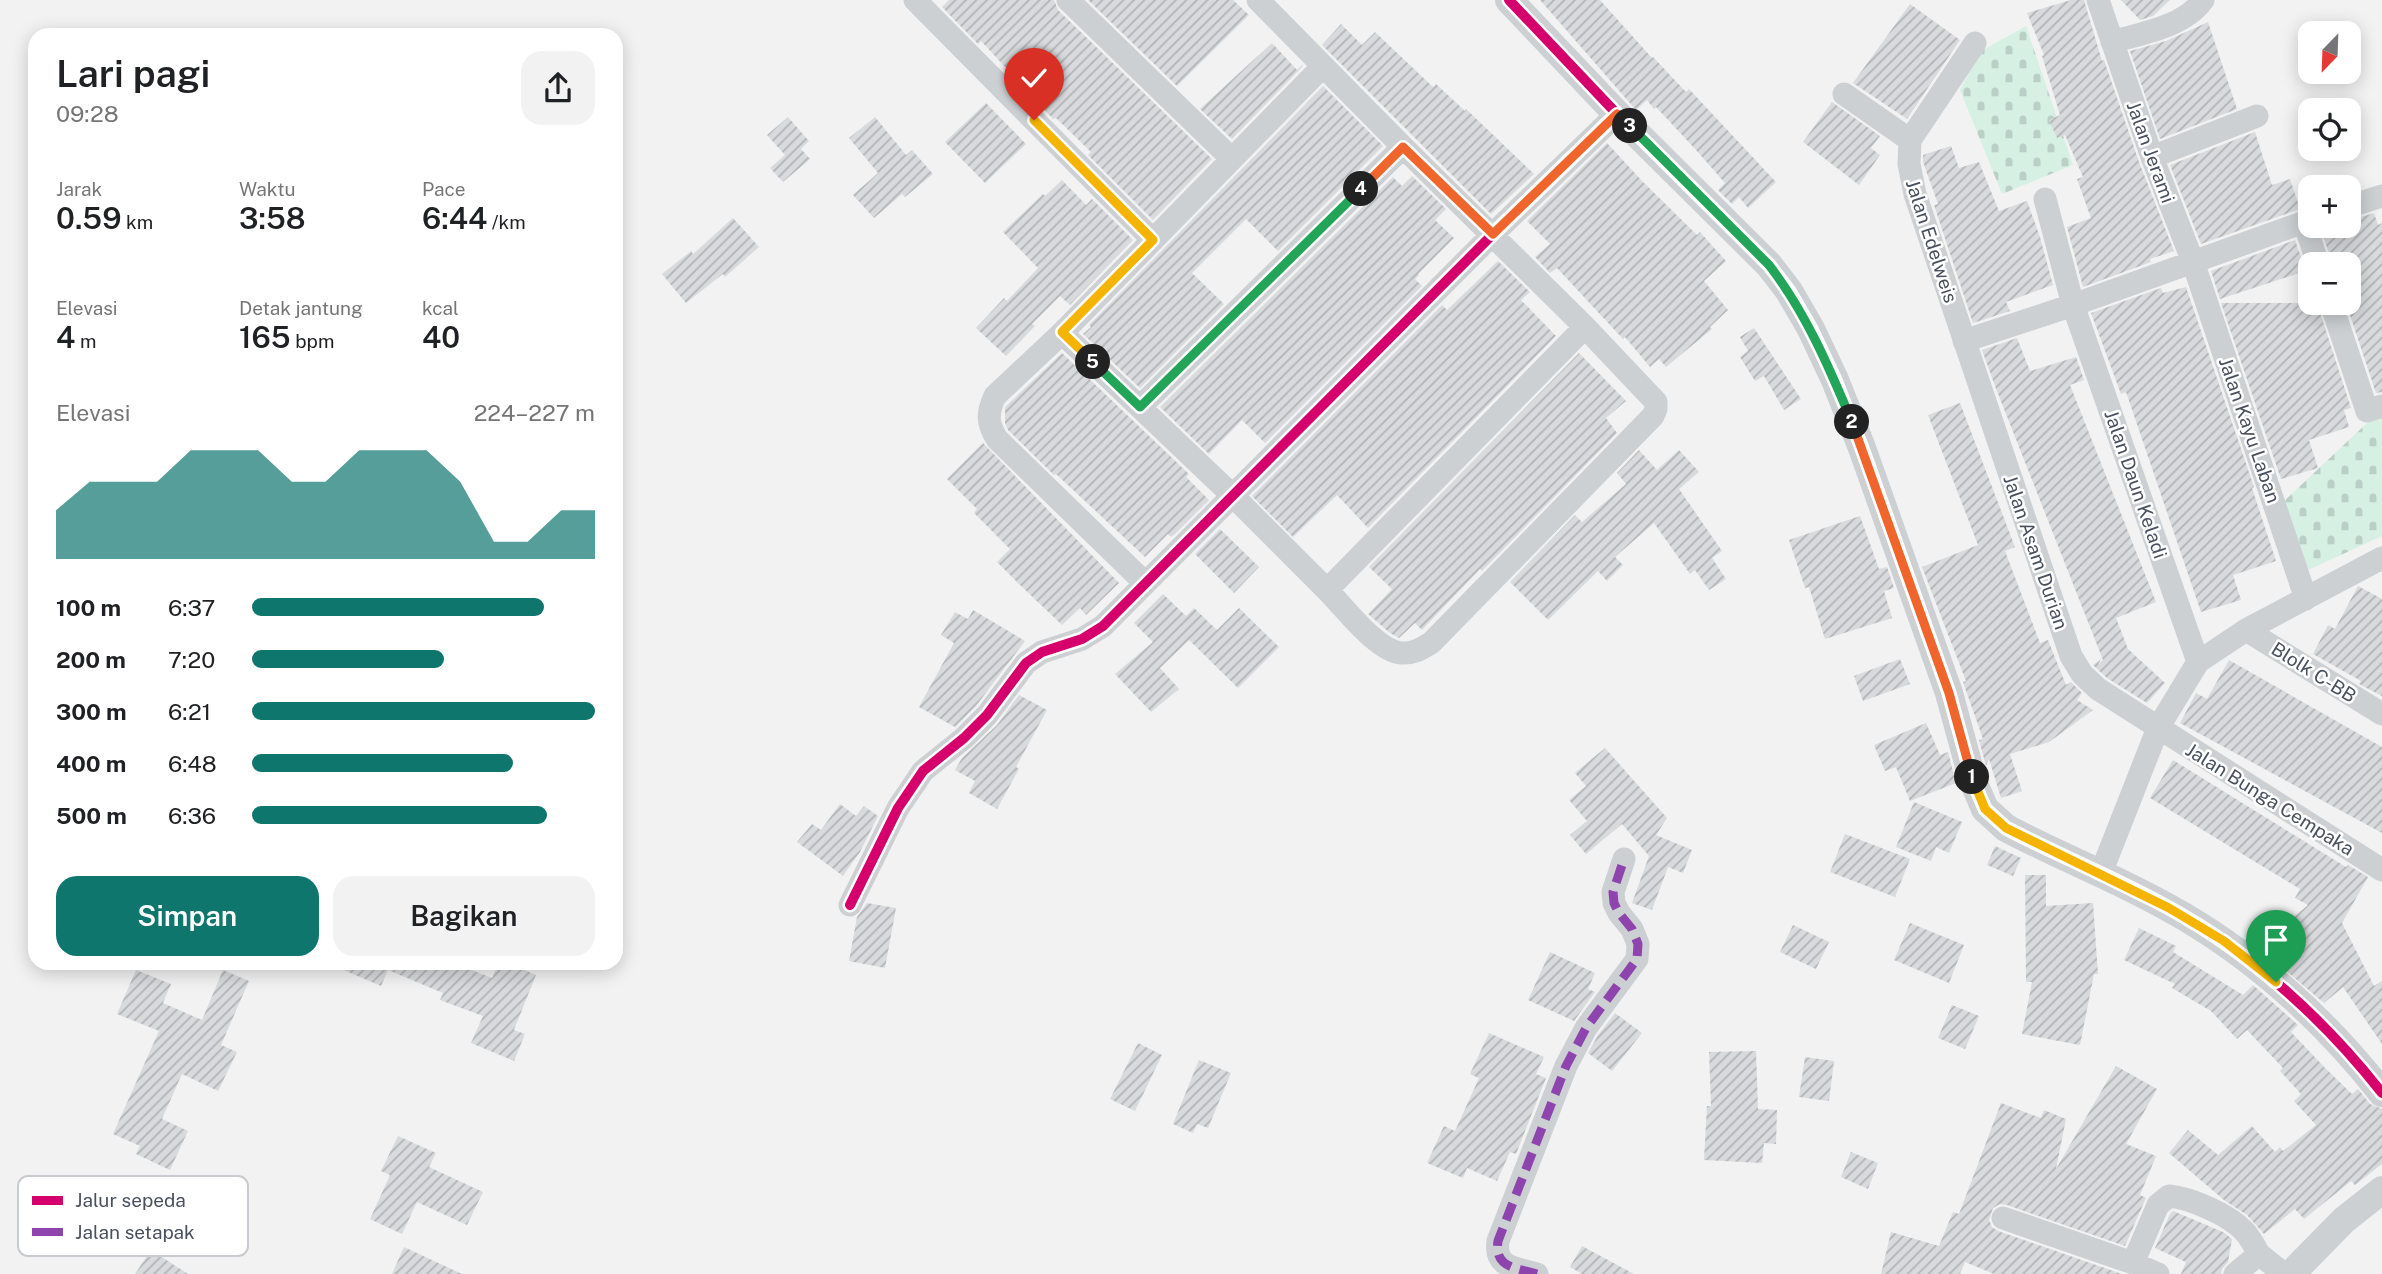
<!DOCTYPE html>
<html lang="id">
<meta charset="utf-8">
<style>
:root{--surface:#fff;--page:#f2f2f2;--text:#202124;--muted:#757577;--accent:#0f766e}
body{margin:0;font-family:"Public Sans",sans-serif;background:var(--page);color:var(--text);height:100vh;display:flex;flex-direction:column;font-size:26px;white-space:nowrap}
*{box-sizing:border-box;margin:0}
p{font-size:23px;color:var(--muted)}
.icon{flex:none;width:38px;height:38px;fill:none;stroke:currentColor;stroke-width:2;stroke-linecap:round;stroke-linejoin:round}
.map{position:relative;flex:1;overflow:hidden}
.side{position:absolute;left:28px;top:28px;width:595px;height:942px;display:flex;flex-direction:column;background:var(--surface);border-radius:21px;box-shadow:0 4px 18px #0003}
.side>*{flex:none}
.needle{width:46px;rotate:203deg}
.tools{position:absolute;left:2298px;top:21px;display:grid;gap:14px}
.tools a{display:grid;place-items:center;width:63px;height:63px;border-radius:14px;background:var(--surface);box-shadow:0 4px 18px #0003;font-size:35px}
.pin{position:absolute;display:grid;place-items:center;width:60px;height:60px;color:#fff;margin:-72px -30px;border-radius:50% 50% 50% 0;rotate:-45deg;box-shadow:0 0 7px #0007}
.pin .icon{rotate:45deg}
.km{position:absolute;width:35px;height:35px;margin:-18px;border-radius:50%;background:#222;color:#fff;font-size:19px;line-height:35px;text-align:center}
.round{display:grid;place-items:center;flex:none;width:74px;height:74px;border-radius:21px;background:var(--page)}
.summary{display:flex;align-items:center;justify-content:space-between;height:119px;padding:0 28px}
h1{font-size:38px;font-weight:600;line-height:52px}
.figures{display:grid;grid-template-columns:repeat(3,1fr);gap:10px;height:119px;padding:7px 28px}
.figures div{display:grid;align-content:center}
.figures b{font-size:30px;font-weight:600}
.figures small{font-size:19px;font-weight:400}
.figures p{font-size:19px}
.chart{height:196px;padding:14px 28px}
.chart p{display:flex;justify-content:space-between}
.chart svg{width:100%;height:126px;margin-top:7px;fill:var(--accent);opacity:.7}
.cta{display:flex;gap:14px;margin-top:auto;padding:14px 28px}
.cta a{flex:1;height:80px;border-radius:21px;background:var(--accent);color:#fff;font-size:28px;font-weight:600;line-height:80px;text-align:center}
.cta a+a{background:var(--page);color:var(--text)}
ul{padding:0 28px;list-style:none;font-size:23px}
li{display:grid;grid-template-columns:112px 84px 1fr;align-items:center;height:52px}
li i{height:18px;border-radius:9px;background:var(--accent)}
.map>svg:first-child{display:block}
</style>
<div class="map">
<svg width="2382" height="1274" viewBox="0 0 2382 1274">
<defs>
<pattern id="cemetery-stones" width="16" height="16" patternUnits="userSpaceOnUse" patternTransform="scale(1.75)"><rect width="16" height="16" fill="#d7f0e4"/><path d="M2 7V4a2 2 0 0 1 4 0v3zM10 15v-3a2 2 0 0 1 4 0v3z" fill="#bad0c6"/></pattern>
<pattern id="building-hatch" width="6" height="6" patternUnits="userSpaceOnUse" patternTransform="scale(1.75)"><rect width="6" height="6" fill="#d9dadc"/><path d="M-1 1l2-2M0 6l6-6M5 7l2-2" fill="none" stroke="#b2b3b6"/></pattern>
</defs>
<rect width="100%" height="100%" fill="#f2f2f2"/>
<path fill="url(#cemetery-stones)" d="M2026,26L2073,165L2002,194L1960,90L1981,51Z
M2382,409V536L2304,572L2280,505Z"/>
<path fill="url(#building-hatch)" d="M949,0H1054L1058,10L1212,159L1153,220L1088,155L1091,152L1056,118L1053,119L981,41L978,44L942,7Z
M1088,0H1233L1249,15L1177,86Z
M1540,0H1600L1652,58L1653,57L1686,92L1689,89L1776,182L1748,208L1739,197L1732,204L1718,190L1725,183L1696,150L1656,107L1654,109L1647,100L1636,110Z
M2071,0H2084L2102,61L2104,60L2139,162L2174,251L2150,259L2151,262L2083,287L2067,227L2091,218L2077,179L2083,177L2065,135L2057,138L2049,120L2060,115L2042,56L2044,55L2027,13Z
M2121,0H2170L2153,16L2140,20Z
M1910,4L1960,40L1907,119L1853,83Z
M2208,22L2237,109L2160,139L2130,51L2166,41Z
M1341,24L1362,45L1375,32L1433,87L1436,84L1465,111L1466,109L1534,174L1491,214L1322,45Z
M1272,43L1297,70L1302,65L1303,66L1232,139L1200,109Z
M1323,86L1383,146L1278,251L1246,219L1192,273L1224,304L1140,388L1083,334L1091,327L1089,325Z
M1832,102L1880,136L1871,148L1880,155L1859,185L1803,142Z
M986,103L1026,144L985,183L945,142Z
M788,117L809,141L801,149L810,159L783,182L770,168L785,155L767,135Z
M875,117L906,155L912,150L933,174L905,197L902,194L874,218L853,195L878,173L849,138Z
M2255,132L2272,185L2290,179L2300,209L2201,244L2170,165Z
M1607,143L1643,182L1697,235L1700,232L1726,261L1704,281L1728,310L1710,327L1712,329L1666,367L1659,359L1650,367L1625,337L1623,339L1557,268L1550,273L1535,257L1550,244L1527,221Z
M1951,146L1959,168L1979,162L1999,211L2027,201L2040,237L2053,285L2006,302L2010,311L1973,323L1934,205L1938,204L1923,162V155Z
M1412,176L1446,209L1435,220L1454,238L1418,274L1419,275L1415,279L1422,286L1265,443L1242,420L1209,454L1160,407L1393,177L1402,186Z
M1062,180L1086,205L1092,199L1133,240L1070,305L1060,296L1032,324L1035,326L1006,356L976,328L1004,298L1007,301L1038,268L1003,232L1043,194L1045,196Z
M2374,213L2378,225L2382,223V392L2376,393L2346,303H2348V258L2332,263L2321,229L2325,226H2348V221Z
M733,218L759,247L725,277L723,274L686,303L662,274L691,251L693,254Z
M2295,240L2306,271L2220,299L2211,271Z
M1498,261L1530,292L1521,300L1556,336L1368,528L1337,495L1293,537L1252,496L1442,305L1447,310Z
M2186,287L2254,487L2252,488L2276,561L2233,575L2241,600L2201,612L2126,392L2121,394L2091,313L2161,288L2163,293Z
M2221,303H2317L2351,408L2344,410L2349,427L2309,440L2318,468L2281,479Z
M1754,328L1801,399L1784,410L1764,376L1755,381L1740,357L1748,351L1740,337Z
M2017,338L2030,371L2076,357L2084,380L2070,385L2156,602L2116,618L2128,649L2165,683L2147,703L2107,678L2093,665L2101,659L2098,665L2103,660L1995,386L1982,350Z
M1062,353L1189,474L1186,477L1209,500L1175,534L1171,537L1168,534L1145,557L1056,474L1054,475L1008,430L1005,423V407Z
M1579,353L1626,401L1606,418L1617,433L1482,571L1480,569L1422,630L1415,623L1399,638L1390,633L1368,614L1392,589L1369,567Z
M1960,403L2015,547L2005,551L2040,643L2048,640L2066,685L2071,682L2082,693L2077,700L2093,710L2049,742L2010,754L2022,791L2001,798L1989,759L1986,766L1979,740L1983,739L1963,682L1966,681L1922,567L1978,545L1928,415Z
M983,443L1119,583L1086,615L1080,608L1062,625L1019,584L997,562L1010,549L974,513L977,509L947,479Z
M1639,450L1657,470L1679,450L1699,472L1679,489L1722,551L1712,558L1726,579L1709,590L1695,570L1690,574L1654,523L1615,557L1623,565L1607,581L1598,571L1548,620L1510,582L1575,515L1582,522L1626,484L1617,473Z
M1860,516L1879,569L1887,567L1894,588L1884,591L1892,618L1825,639L1809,587L1805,588L1789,540Z
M1220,529L1259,567L1234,593L1195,554Z
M2358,586L2382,599V696L2359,684L2361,681L2313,654L2328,625L2335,629Z
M1163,594L1186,616L1194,608L1217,630L1239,608L1279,647L1238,688L1189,640L1160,668L1179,689L1151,712L1115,674L1153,642L1134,623Z
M973,610L1025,641L976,706L955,727L919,707L954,643L941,635L955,612L968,619Z
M1900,659L1910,684L1863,701L1854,676Z
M2229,660L2382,747V833L2180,723L2196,693L2207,699Z
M1019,695L1047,710L1016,767L1019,769L997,809L969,793L975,781L955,770L962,758L997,725Z
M1926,723L1940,755L1948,752L1956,783L1910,801L1896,767L1885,771L1874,745Z
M1605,748L1667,818L1656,835L1692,850L1683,873L1668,867L1652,910L1632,903L1649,856L1622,824L1586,854L1570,835L1587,821L1569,800L1586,786L1575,773Z
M2173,760L2346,867L2348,865L2368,877L2342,923L2374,986L2382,981V1044L2343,987L2324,1003L2258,947L2308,905L2295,898L2300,889L2150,798Z
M1914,802L1962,822L1949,853L1936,847L1931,861L1896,847Z
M840,804L856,816L864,806L878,816L860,852L843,876L797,842L812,824L821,830Z
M1845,834L1910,859L1895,897L1830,872Z
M1995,846L2021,858L2013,876L1987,865Z
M2025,875H2046V906L2093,903L2098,974H2094L2080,1045L2022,1034L2032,982H2026Z
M867,903L896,908L885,968L849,961L857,917Z
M1910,923L1964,945L1949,983L1894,960Z
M1793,925L1829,942L1816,969L1780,952Z
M2139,928L2176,946L2173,952L2243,995L2253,985L2298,1025L2291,1032L2327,1070L2352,1094L2358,1089L2370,1104L2382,1109V1164L2355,1185L2351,1181L2304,1219L2295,1209L2264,1234L2247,1215L2224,1200L2169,1153L2188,1130L2218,1155L2252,1126L2275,1152L2280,1147L2283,1151L2316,1125L2294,1101L2301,1094L2280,1071L2283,1068L2247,1030L2237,1039L2211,1011L2172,988L2175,984L2124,960Z
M1550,952L1595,973L1588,989L1595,992L1574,1021L1528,1000Z
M325,962H451L492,978L499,962H506L536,975L514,1030L525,1034L514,1061L471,1043L483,1016L440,1000L443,993L388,970L381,986Z
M136,970L171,984L163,1003L202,1020L223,970L249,981L221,1045L237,1052L218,1091L182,1074L162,1119L188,1131L170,1170L136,1154L140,1146L113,1134L159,1031L117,1014Z
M1952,1005L1979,1016L1965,1049L1938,1038Z
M1615,1013L1642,1033L1612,1071L1588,1053L1598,1035Z
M1489,1033L1544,1057L1536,1074L1546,1078L1516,1154L1510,1152L1497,1181L1467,1168L1463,1178L1427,1163L1444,1126L1455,1131L1479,1078L1470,1074Z
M1138,1043L1162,1055L1135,1111L1110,1099Z
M1756,1051L1758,1109L1777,1110L1776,1144L1764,1143L1762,1163L1704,1160L1707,1106H1711L1709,1052Z
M1805,1057L1834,1061L1829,1101L1799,1097Z
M1199,1060L1231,1073L1208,1128L1197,1124L1193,1133L1173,1124Z
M2116,1066L2157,1089L2126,1144L2156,1156L2140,1195L2146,1198L2125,1246L2007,1205L2000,1204L1993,1208L1989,1220L1992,1227L1998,1231L2122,1274H1994L1965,1262L1960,1274H1881L1891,1232L1939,1246L1953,1212L1959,1214L2001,1103L2041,1118L2044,1110L2066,1119L2056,1169Z
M398,1136L436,1153L429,1167L483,1192L467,1225L417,1202L402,1234L370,1219L390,1175L381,1171Z
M1851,1152L1878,1163L1868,1189L1841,1177Z
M2173,1211L2223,1232L2232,1239L2228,1262L2222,1269L2221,1274H2181L2186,1262L2155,1248L2170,1214Z
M1582,1246L1634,1274H1582L1570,1267Z
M404,1247L462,1274H392Z
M151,1250L188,1274H135Z"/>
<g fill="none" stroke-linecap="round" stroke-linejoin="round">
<path stroke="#cdd0d3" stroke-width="23" d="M915,0L1153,240
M1068,0L1232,159
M1258,0L1403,147L1585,327L1656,402V409L1653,416L1431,643C1421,649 1413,654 1401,653C1377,651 1344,607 1327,590
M2098,0L2152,157L2193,262L2306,599
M2112,42C2142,33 2184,27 2203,0
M1975,43L1910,140L1909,164L1915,194L2071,656L2082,674L2098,689L2382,870
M1844,94L1910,140
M2152,157L2257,116
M2045,199L2073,305L2198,662
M2348,207L2382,196
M2304,222L2318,264
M2331,303L2367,411L2382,406
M1062,333L1233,496L1327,590L1585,327
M1964,341L2073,305L2310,220
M1140,407L1403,147
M1145,583L997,439C987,423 987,413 995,396L1062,333L1323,66
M2246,630L2382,714
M2101,873L2158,728L2198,662L2246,630L2382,558
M850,905L898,808L923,771L964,738L987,715L1026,663L1042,652L1082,639L1103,626L1493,234L1617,114
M2003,1218L2133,1263L2158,1274
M2133,1263L2158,1205L2169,1196C2191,1198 2229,1215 2244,1231C2250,1237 2255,1247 2259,1254
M1537,1274C1516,1268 1494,1268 1498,1241L1566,1066L1586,1028L1637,959L1638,944L1632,929L1619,913L1614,903L1613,892L1624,859
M2235,1274L2259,1254L2284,1274"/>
<path stroke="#cdd0d3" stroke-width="28" d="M1509,0L1617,114L1769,265L1789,291L1811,329L1835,380L1862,448L1949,693L1973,781L1985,809L2006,828C2059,856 2116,878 2169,908C2251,953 2324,1019 2382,1093
M2291,1274L2344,1220L2382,1190"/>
<path stroke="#8e44ad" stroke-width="9" stroke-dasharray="18 9" stroke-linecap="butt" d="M1537,1274C1516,1268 1494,1268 1498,1241L1566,1066L1586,1028L1637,959L1638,944L1632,929L1619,913L1614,903L1613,892L1624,859"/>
<g stroke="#fff" stroke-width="15">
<path id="cycleway" d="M1509,0L1617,114L1769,265L1789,291L1811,329L1835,380L1862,448L1949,693L1973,781L1985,809L2006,828C2059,856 2116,878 2169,908C2251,953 2324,1019 2382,1093
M850,905L898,808L923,771L964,738L987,715L1026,663L1042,652L1082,639L1103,626L1493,234L1617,114"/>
</g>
<use href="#cycleway" stroke="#d6006c" stroke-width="10"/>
</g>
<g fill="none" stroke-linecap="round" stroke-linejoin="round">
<g stroke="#fff" stroke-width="14">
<path id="split-1" d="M1972,777L1985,809L2006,828L2169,908L2224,941L2276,982"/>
</g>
<g stroke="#fff" stroke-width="14">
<path id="split-2" d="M1852,422L1949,693L1972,777"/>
</g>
<g stroke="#fff" stroke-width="14">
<path id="split-3" d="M1630,126L1769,265C1806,313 1829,367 1852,422"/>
</g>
<g stroke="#fff" stroke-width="14">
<path id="split-4" d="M1361,189L1403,147L1493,234L1617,114L1630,126"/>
</g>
<g stroke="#fff" stroke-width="14">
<path id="split-5" d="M1093,362L1140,407L1361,189"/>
</g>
<g stroke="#fff" stroke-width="14">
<path id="split-6" d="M1034,120L1153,240L1062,332L1093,362"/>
</g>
<use href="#split-1" stroke="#f5b400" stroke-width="9"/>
<use href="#split-2" stroke="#f0652b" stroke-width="9"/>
<use href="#split-3" stroke="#22a559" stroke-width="9"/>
<use href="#split-4" stroke="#f0652b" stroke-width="9"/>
<use href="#split-5" stroke="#22a559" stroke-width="9"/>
<use href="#split-6" stroke="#f5b400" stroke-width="9"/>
</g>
<g text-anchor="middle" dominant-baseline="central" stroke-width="5" stroke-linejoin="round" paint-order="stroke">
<g font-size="19" fill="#49515e" stroke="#fff">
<text transform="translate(2151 152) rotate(70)">Jalan Jerami</text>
<text transform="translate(1932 241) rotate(72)">Jalan Edelweis</text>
<text transform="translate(2250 430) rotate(71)">Jalan Kayu Laban</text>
<text transform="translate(2136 484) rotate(71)">Jalan Daun Keladi</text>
<text transform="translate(2036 552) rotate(71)">Jalan Asam Durian</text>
<text transform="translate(2314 672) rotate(32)">Blolk C-BB</text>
<text transform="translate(2270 799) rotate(32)">Jalan Bunga Cempaka</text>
</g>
</g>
<rect x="18" y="1176" width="230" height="80" rx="10" fill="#fff" stroke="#c8cbcf" stroke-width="2"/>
<rect x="32" y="1196" width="31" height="9" fill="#d6006c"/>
<rect x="32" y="1228" width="31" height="8" fill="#8e44ad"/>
<g font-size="19" fill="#49515e">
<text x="75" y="1207">Jalur sepeda</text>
<text x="75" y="1239">Jalan setapak</text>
</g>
</svg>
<div class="tools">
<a><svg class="needle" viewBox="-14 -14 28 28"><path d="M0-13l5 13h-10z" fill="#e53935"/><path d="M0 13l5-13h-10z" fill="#757577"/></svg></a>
<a><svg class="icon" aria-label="locate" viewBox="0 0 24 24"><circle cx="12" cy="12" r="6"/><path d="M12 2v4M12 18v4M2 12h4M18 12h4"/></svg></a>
<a>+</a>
<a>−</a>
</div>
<div class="pin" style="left:2276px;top:982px;background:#1e9e55"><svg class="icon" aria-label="arrive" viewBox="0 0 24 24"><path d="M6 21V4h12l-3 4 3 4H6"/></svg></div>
<div class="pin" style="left:1034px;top:120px;background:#d93025"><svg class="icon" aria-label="check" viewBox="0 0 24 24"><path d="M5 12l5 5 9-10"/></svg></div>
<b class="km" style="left:1972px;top:777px">1</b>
<b class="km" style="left:1852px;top:422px">2</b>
<b class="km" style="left:1630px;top:126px">3</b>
<b class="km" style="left:1361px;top:189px">4</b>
<b class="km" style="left:1093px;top:362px">5</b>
<section class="side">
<div class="summary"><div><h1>Lari pagi</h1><p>09:28</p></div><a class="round"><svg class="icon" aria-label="share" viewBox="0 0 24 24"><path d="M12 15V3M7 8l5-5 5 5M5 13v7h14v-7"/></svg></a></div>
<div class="figures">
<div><p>Jarak</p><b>0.59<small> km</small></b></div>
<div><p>Waktu</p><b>3:58</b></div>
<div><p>Pace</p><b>6:44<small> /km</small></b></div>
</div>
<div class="figures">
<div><p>Elevasi</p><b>4<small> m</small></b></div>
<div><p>Detak jantung</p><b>165<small> bpm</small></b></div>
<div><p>kcal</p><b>40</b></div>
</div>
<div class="chart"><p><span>Elevasi</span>224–227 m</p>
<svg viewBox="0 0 160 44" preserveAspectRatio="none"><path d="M0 44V27L10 17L20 17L30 17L40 6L50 6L60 6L70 17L80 17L90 6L100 6L110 6L120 17L130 38L140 38L150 27L160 27V44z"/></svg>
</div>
<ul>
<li><b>100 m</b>6:37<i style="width:85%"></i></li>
<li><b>200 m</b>7:20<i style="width:56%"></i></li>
<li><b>300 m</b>6:21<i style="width:100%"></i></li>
<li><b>400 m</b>6:48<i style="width:76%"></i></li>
<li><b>500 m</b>6:36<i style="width:86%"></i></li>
</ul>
<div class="cta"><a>Simpan</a><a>Bagikan</a></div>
</section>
</div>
